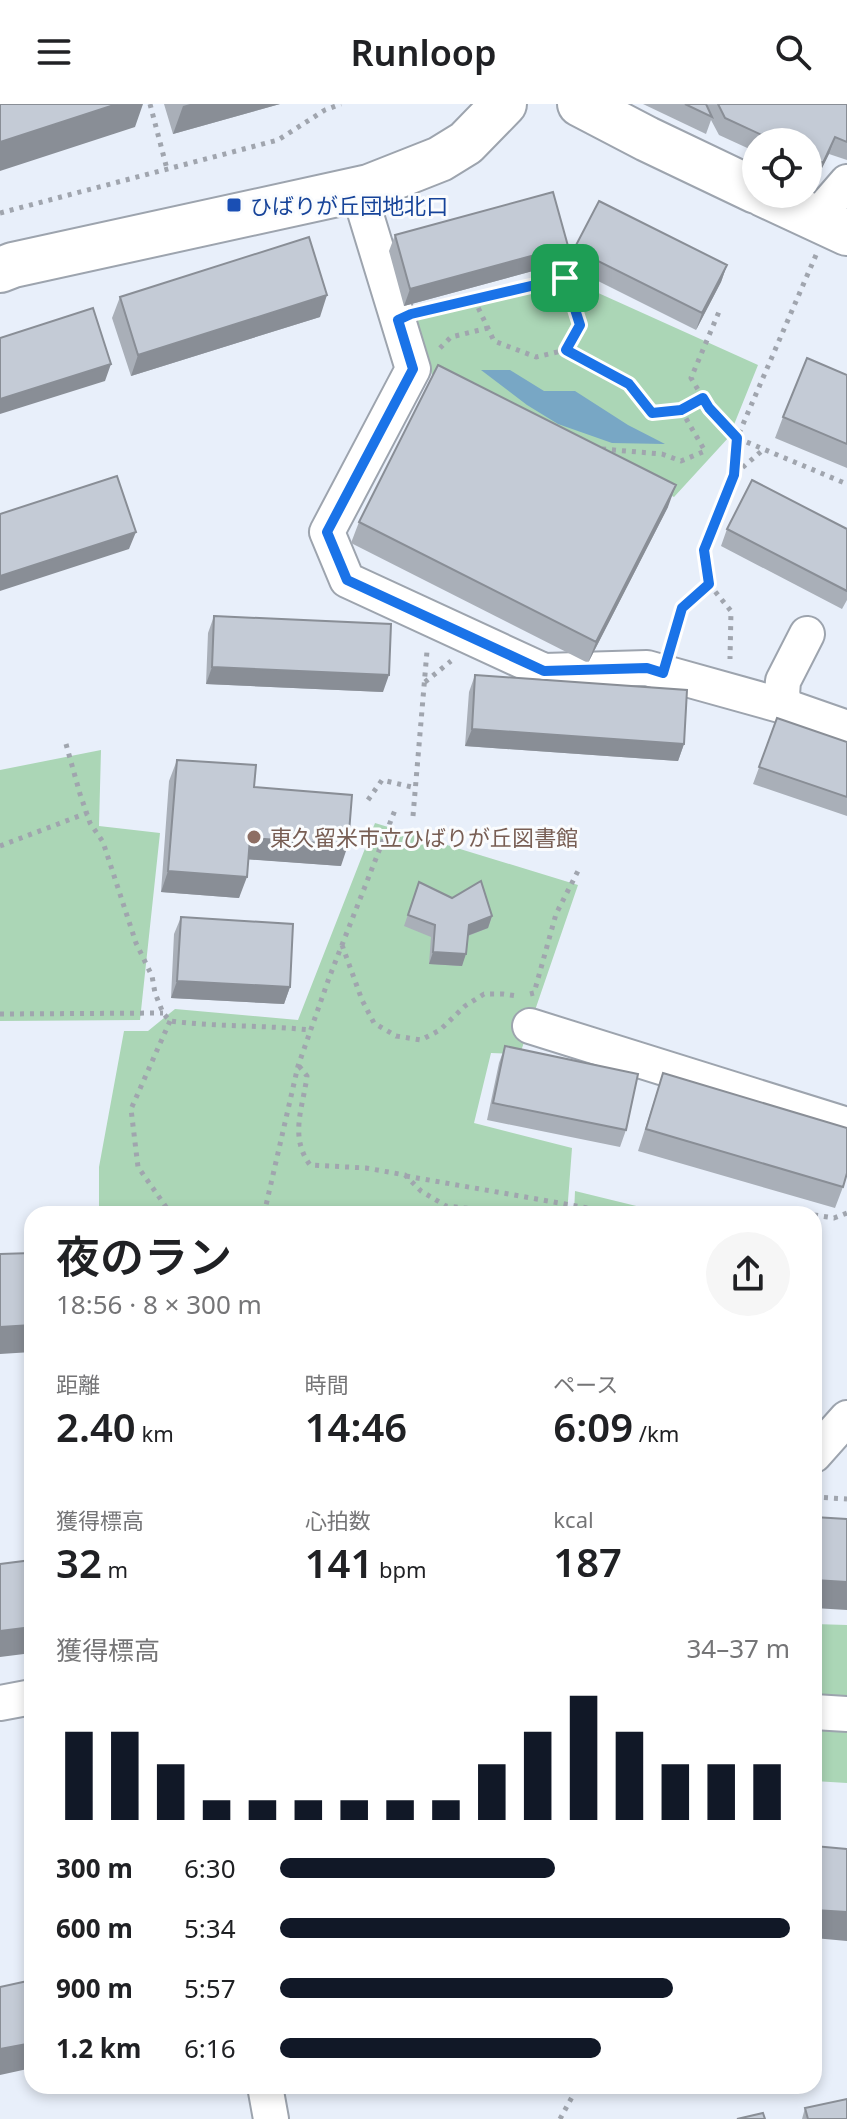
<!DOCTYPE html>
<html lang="ja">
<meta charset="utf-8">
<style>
:root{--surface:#fff;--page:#f6f6f6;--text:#202124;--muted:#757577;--accent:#111827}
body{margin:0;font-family:"Noto Sans","Noto Sans JP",sans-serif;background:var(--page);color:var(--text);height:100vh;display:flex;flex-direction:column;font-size:30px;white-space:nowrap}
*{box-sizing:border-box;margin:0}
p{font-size:26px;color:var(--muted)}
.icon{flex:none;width:44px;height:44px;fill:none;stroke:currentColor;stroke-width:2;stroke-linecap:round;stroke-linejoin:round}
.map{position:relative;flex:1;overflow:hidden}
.sheet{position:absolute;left:24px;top:1102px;width:798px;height:888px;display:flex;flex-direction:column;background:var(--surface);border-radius:24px;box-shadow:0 4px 12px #0003}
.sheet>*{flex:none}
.fabs{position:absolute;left:742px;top:24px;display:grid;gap:16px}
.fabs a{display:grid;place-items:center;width:80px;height:80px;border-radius:50%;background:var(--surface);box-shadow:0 4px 12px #0003;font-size:40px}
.pin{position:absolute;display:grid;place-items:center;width:68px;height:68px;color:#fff;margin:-34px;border-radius:16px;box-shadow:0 4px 12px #0006}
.round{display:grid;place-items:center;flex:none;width:84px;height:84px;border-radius:42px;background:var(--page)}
.summary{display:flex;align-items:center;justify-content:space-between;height:136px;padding:0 32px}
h1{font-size:44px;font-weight:600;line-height:60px}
.figures{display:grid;grid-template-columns:repeat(3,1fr);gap:12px;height:136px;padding:8px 32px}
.figures div{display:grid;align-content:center}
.figures b{font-size:40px;font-weight:600}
.figures small{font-size:22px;font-weight:400}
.figures p{font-size:22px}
.chart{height:224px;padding:16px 32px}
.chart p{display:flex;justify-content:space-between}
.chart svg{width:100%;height:144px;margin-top:8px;stroke:var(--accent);stroke-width:6}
ul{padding:0 32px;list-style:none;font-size:26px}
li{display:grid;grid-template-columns:128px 96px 1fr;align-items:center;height:60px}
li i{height:20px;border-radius:10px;background:var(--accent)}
header{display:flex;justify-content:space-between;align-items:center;height:104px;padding:0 32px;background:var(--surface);font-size:36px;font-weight:600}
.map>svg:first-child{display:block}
</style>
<header><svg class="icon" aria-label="menu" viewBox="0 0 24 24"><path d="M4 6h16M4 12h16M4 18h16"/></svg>Runloop<svg class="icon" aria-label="search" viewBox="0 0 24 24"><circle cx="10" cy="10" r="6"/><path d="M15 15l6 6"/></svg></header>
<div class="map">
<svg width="847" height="2015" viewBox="0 0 847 2015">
<rect width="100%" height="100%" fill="#e8effa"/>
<path fill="#abd6b6" d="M565,174L758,261L729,333L674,393L434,276L411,210Z
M101,646L99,722L160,729L140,916L0,917V666Z
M375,719L578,781L520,950L491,949L474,1019L572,1044L567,1110H99V1063L124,927H148L175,905L298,916Z
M575,1087L669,1110H574Z
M814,1520L847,1521V1679L814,1677Z"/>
<path fill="#78a7c5" d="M481,266H510L544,287H575L628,321L665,340L612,339L558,320L527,301Z"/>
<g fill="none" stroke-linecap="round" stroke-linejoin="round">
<g stroke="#9da4ae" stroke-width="38">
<path id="minor" d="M358,85L413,265L327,428L347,476L544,567L647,564L787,603
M815,115L847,78
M807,530L783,577L782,591L787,603L847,624
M530,922L847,1021
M814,1351L847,1314
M0,1599L32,1593
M814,1608L847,1610
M265,1982L271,2015"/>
</g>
<g stroke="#9da4ae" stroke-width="48">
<path id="tertiary" d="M580,0L647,35L756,87
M763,90L847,129
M0,166L13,161L369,83L440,55L466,39L504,0"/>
</g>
<path stroke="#a0a5ae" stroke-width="5" stroke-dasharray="4 6" stroke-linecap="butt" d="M150,0L167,65
M0,109L278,36L325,6L341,0
M816,151L737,334L847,380
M474,195L494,237L536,253L566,246
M425,207L565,174L580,221L566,246L629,280L652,309L681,306L703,294
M440,244L451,233L488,224
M602,345L662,350L681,357L705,347L681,306
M735,370L764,345
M709,480L731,507L730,555
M671,541L682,504L709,480L704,446L734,371L737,334L709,304L691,274L721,203
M425,578L451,557
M66,640L80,690L90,719L103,738L136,839L152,872L155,889L163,909L170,917C217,923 264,921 310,926
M368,696L382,676L416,684
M413,712L427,547
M0,742L87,709
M342,841L362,896L374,919L396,932L421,936L440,926L465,902L484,890H503L517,892
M530,890L534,889L556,810L579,765
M0,910L163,909
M170,917L131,1005L138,1063L171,1110
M299,962L307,972C303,1004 289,1032 310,1061L366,1064L405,1071L421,1087L446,1102L474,1105L481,1110
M406,1072L622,1110
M264,1110L298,962L329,874L395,706
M777,1110L785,1107L807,1110
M814,1111L834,1114L847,1109
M814,1393L847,1395
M560,2015L578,1982"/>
<use href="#minor" stroke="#fff" stroke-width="34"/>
<use href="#tertiary" stroke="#fff" stroke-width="44"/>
</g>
<path fill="#a9afb8" d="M164,0H280L173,30Z
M643,0H847V56L829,50L816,76L808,72V38H756V48L719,31L711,16L706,30Z
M395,131L568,142L562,159L404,202L389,147Z
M574,145L727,161L721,178L696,226L568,162Z
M120,193L320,213L131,272L112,214Z
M847,271V364L775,334L783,313Z
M668,403L588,559L351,439L359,418Z
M727,425H847V496L842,505L721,442Z
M214,512L383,588L206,580L208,529Z
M475,571L684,640L678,657L465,642L469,588Z
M777,614L847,638V712L753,680Z
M177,656L254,683L341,762L248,755L239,794L161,788L169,677Z
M419,778L492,812L488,824L468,832L462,862L429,860L431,833L404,822Z
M181,813L290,883L284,900L171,894L174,830Z
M505,942L626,1026L620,1043L487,1016L499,959Z
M663,969L843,1083L835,1104L638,1047Z
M805,2004L847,2015H802Z"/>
<path fill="#898e96" d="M117,0H143L135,23L0,67V38Z
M190,0H280L173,30L183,2Z
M835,33L829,50L816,76L823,59Z
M568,142L562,159L404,202L410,185Z
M727,161L721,178L696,226L702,209Z
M327,191L320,213L131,272L138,251Z
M111,260L105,277L0,310V295Z
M676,381L668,403L588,559L596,538Z
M136,428L129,445L0,487V472Z
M212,563L389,571L383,588L206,580Z
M472,625L684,640L678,657L465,642Z
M250,734L348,741L341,762L242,755Z
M168,767L247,773L239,794L161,788Z
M492,812L488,824L464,833L469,821Z
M433,848L466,850L462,862L429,860Z
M177,877L290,883L284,900L171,894Z
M32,1221V1248L0,1250V1223Z
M814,1476L847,1478V1506L814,1504Z
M32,1523V1549L0,1553V1527Z
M814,1806L847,1808V1837L814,1834Z
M32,1939V1964L0,1971V1945Z"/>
<path fill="#c4cbd6" stroke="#898e96" stroke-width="2" d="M0,0H117L0,38Z
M685,0H706L712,13Z
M718,0H847V38L835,33L823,59L808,52V38H777L725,14Z
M553,88L568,142L410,185L395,131Z
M599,97L727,161L702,209L574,145Z
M309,133L327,191L138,251L120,193Z
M93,204L111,260L0,295V234Z
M807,254L847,271V340L783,313Z
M438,261L676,381L596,538L359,418Z
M117,372L136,428L0,472V410Z
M752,376L847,425V487L727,425Z
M214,512L391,520L389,571L212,563Z
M475,571L687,586L684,640L472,625Z
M777,614L847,638V693L759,663Z
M177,656L256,661L254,683L352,691L348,741L250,734L247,773L168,767Z
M481,777L492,812L469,821L466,850L433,848L435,821L408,811L419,778L452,794Z
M181,813L293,820L290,883L177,877Z
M505,942L638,970L626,1026L493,999Z
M663,969L847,1024V1069L843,1083L646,1025Z
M32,1149V1221L0,1223V1150Z
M814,1413L847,1415V1478L814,1476Z
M32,1456V1523L0,1527V1460Z
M814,1742L847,1745V1808L814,1806Z
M32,1876V1939L0,1945V1883Z
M847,1995V2015H808L805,2004Z
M763,2009L765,2015H737Z"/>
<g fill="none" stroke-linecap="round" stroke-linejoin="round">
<g stroke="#fff" stroke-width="16">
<path id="route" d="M565,174L580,221L566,246L629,280L652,309L681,306L703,294L709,304L737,334L734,371L704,446L709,480L682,504L663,569L647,564L544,567L347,476L327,428L413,265L398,216L411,210Z"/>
</g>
<use href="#route" stroke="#1a73e8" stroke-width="10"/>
</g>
<rect fill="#1a4fb4" stroke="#fafcfe" stroke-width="3" x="226" y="93" width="16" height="16" rx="4"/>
<circle fill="#8d6e63" stroke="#fafcfe" stroke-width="3" cx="254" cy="733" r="8"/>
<g text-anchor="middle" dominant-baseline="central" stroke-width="6" stroke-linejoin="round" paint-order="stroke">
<g font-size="22" fill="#164399" stroke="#fafcfe" text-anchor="start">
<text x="250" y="101">ひばりが丘団地北口</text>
</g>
<g font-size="22" fill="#785e54" stroke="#fafcfe" text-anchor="start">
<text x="270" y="733">東久留米市立ひばりが丘図書館</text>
</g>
</g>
</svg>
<div class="fabs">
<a><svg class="icon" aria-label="locate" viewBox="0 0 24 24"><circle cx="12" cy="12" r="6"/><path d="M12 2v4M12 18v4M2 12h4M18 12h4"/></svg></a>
</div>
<div class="pin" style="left:565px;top:174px;background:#1e9e55"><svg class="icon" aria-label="arrive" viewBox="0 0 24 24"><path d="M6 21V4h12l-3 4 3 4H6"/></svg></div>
<section class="sheet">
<div class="summary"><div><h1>夜のラン</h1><p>18:56 · 8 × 300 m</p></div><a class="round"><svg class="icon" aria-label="share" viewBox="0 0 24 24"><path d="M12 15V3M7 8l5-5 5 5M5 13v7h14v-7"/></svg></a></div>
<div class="figures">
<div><p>距離</p><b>2.40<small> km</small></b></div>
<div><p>時間</p><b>14:46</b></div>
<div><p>ペース</p><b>6:09<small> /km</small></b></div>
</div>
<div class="figures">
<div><p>獲得標高</p><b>32<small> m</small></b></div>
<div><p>心拍数</p><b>141<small> bpm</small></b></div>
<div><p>kcal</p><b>187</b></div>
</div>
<div class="chart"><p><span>獲得標高</span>34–37 m</p>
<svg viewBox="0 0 160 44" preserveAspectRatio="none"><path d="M5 44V17M15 44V17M25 44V27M35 44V38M45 44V38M55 44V38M65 44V38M75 44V38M85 44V38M95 44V27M105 44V17M115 44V6M125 44V17M135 44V27M145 44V27M155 44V27"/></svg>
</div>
<ul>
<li><b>300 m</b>6:30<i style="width:54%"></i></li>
<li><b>600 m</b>5:34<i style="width:100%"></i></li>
<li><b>900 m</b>5:57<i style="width:77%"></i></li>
<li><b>1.2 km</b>6:16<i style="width:63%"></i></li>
</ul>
</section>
</div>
